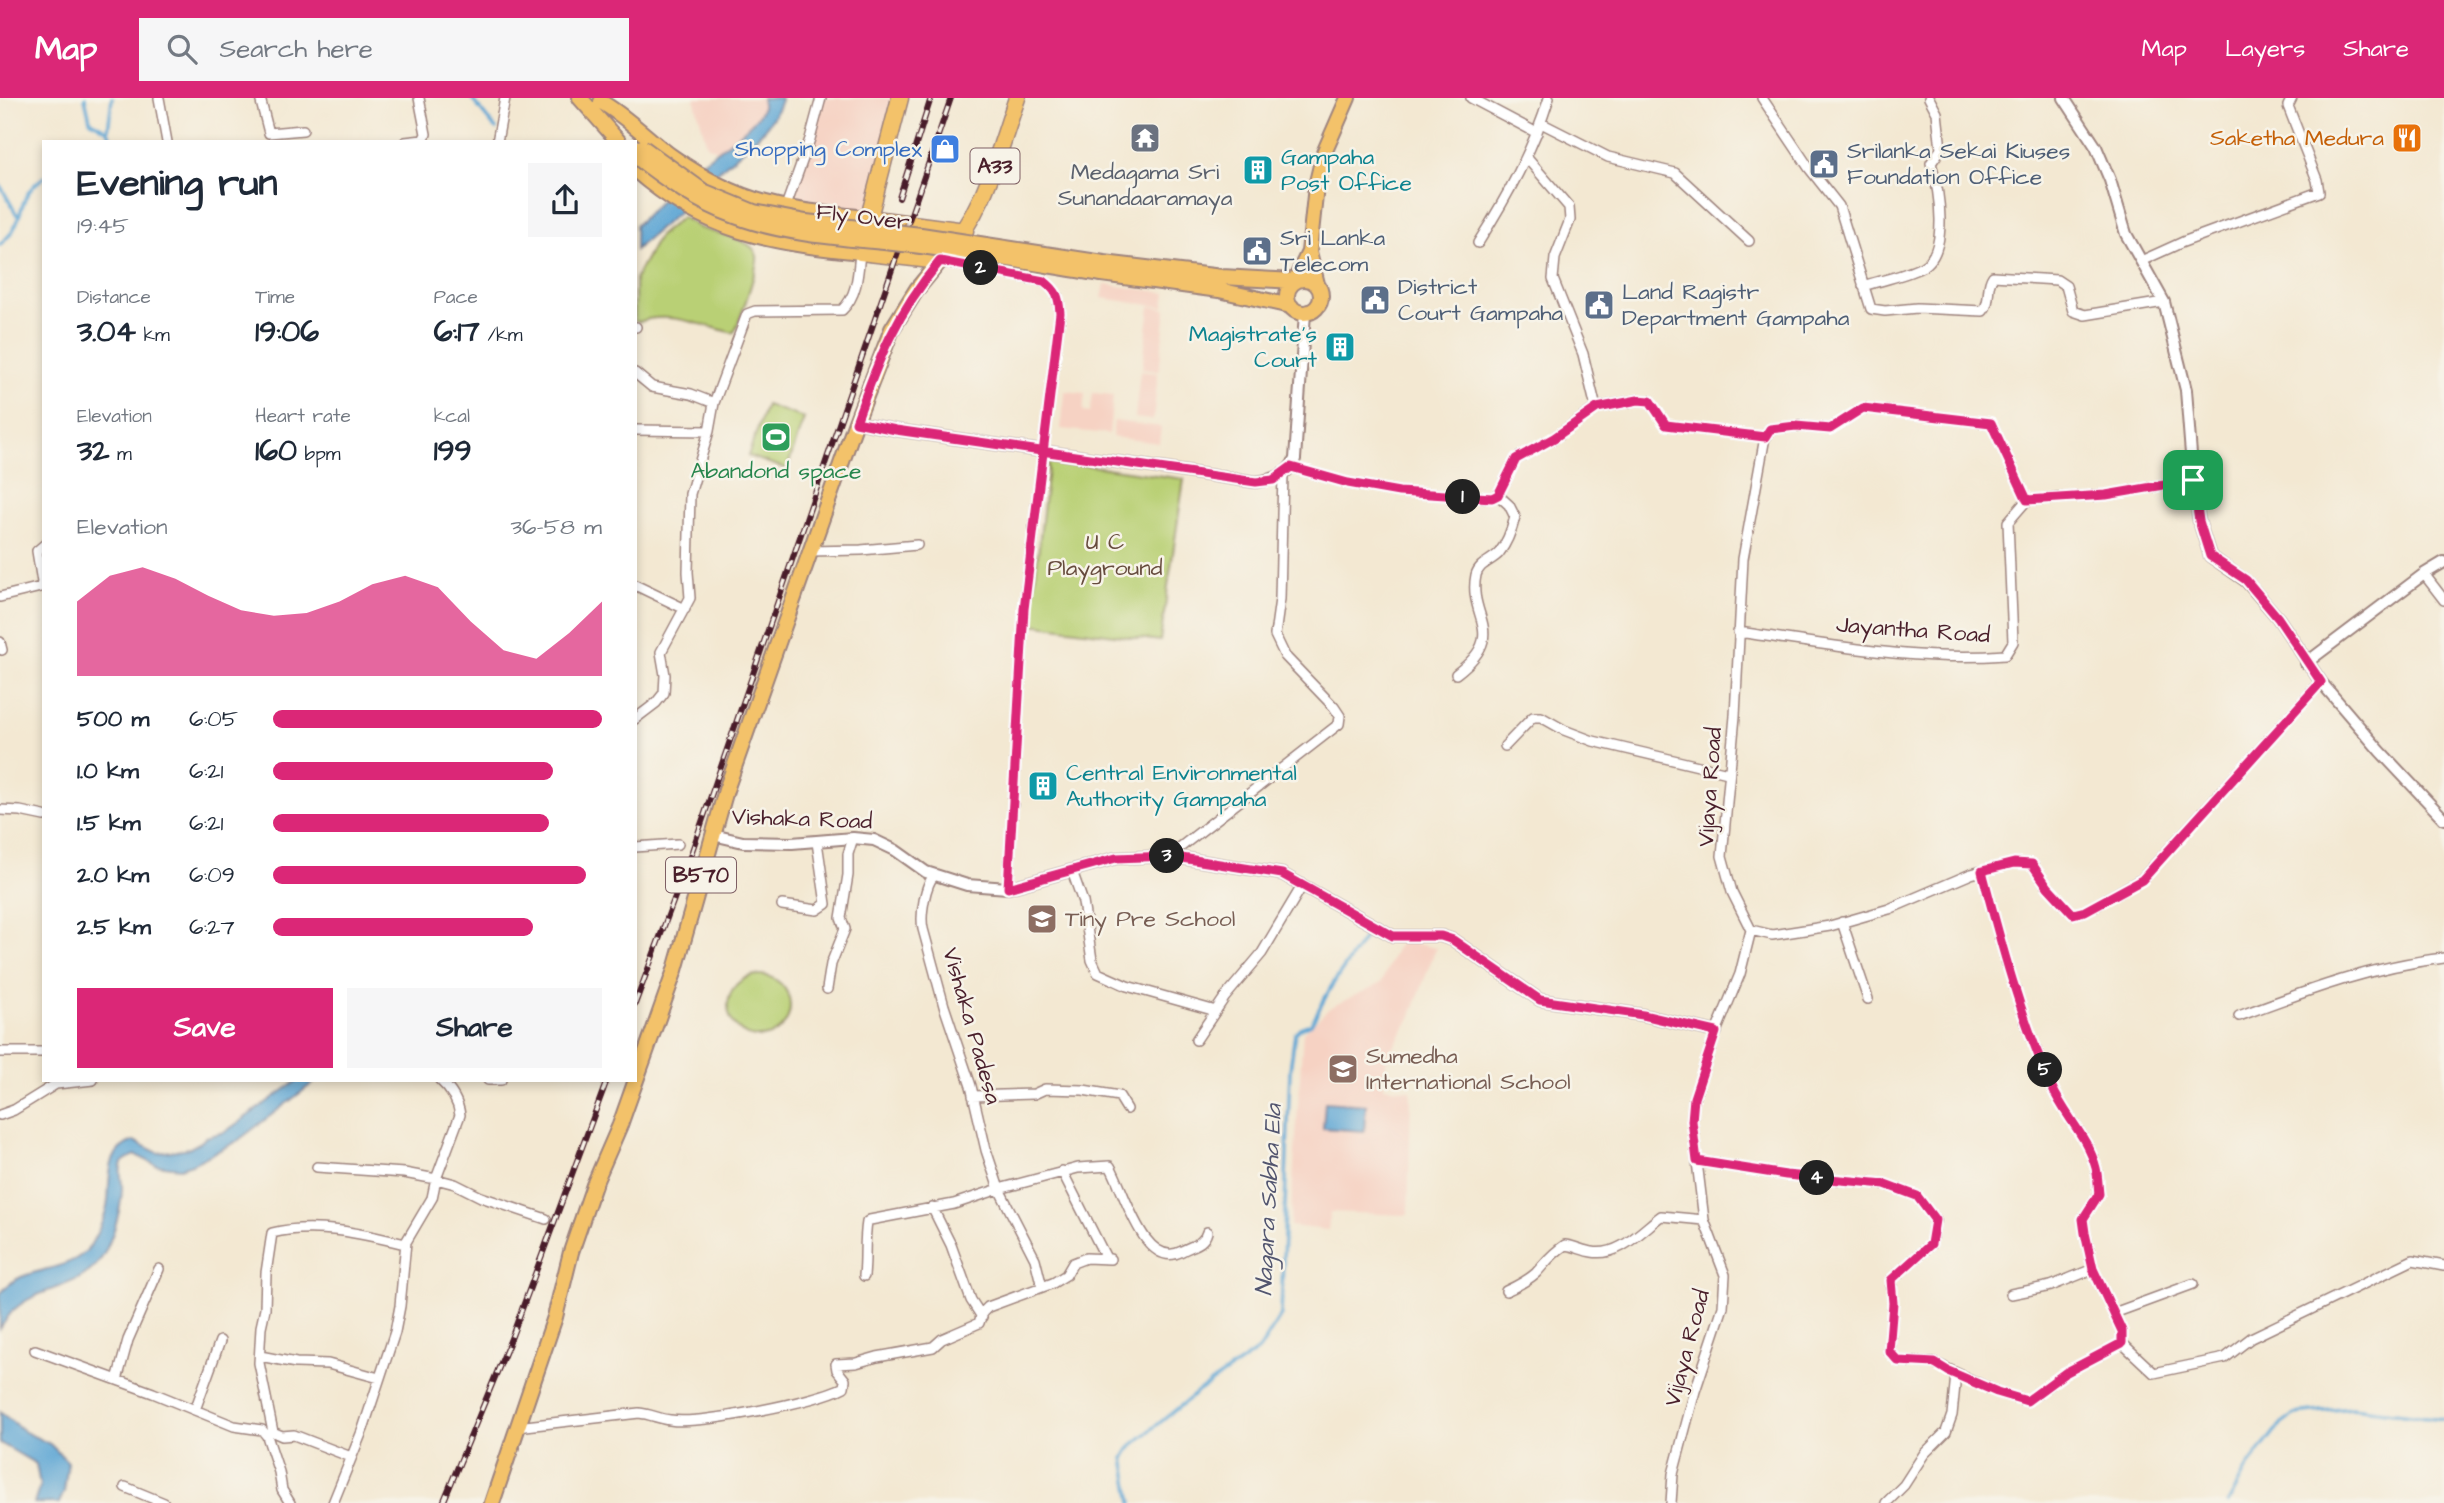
<!DOCTYPE html>
<meta charset="utf-8">
<style>
:root{--surface:#fff;--page:#f6f6f7;--text:#1f2937;--muted:#747a83;--accent:#db2777}
body{margin:0;font-family:"Architects Daughter",sans-serif;background:var(--page);color:var(--text);height:100vh;display:flex;flex-direction:column;font-size:26px;white-space:nowrap}
*{box-sizing:border-box;margin:0}
p{font-size:23px;color:var(--muted)}
.icon{flex:none;width:38px;height:38px;fill:none;stroke:currentColor;stroke-width:2;stroke-linecap:round;stroke-linejoin:round}
.map{position:relative;flex:1;overflow:hidden}
.drawer{position:absolute;left:42px;top:42px;width:595px;height:942px;display:flex;flex-direction:column;background:var(--surface);border-radius:0px;box-shadow:0 4px 10px #0003}
.drawer>*{flex:none}
.pin{position:absolute;display:grid;place-items:center;width:60px;height:60px;color:#fff;margin:-30px;border-radius:14px;box-shadow:0 4px 10px #0006}
.km{position:absolute;width:35px;height:35px;margin:-18px;border-radius:50%;background:#222;color:#fff;font-size:19px;line-height:35px;text-align:center}
.round{display:grid;place-items:center;flex:none;width:74px;height:74px;border-radius:0px;background:var(--page)}
.overview{display:flex;align-items:center;justify-content:space-between;height:119px;padding:0 35px}
h1{font-size:38px;font-weight:700;line-height:52px}
.stats{display:grid;grid-template-columns:repeat(3,1fr);gap:10px;height:119px;padding:7px 35px}
.stats div{display:grid;align-content:center}
.stats b{font-size:30px;font-weight:700}
.stats small{font-size:19px;font-weight:400}
.stats p{font-size:19px}
.chart{height:196px;padding:14px 35px}
.chart p{display:flex;justify-content:space-between}
.chart svg{width:100%;height:126px;margin-top:7px;fill:var(--accent);opacity:.7}
.cta{display:flex;gap:14px;margin-top:auto;padding:14px 35px}
.cta a{flex:1;height:80px;border-radius:0px;background:var(--accent);color:#fff;font-size:28px;font-weight:700;line-height:80px;text-align:center}
.cta a+a{background:var(--page);color:var(--text)}
ul{padding:0 35px;list-style:none;font-size:23px}
li{display:grid;grid-template-columns:112px 84px 1fr;align-items:center;height:52px}
li i{height:18px;border-radius:9px;background:var(--accent)}
header{display:flex;align-items:center;gap:42px;box-sizing:border-box;height:98px;padding:0 35px;background:var(--accent);color:#fff}
header strong{font-size:33px}
nav{display:flex;gap:38px;margin-inline-start:auto;font-size:24px}
.search{width:490px;height:63px;background:var(--page);display:flex;align-items:center;gap:18px;box-sizing:border-box;padding:0 24px;border-radius:0px;color:var(--muted);font-size:26px}
.map>svg:first-child{display:block}
</style>
<header>
<strong>Map</strong>
<div class="search"><svg class="icon" aria-label="search" viewBox="0 0 24 24"><circle cx="10" cy="10" r="6"/><path d="M15 15l6 6"/></svg>Search here</div>
<nav><a>Map</a><a>Layers</a><a>Share</a></nav>
</header>
<div class="map">
<svg width="2444" height="1405" viewBox="0 0 2444 1405">
<rect width="100%" height="100%" fill="#f7f3e8"/>
<filter id="ink" filterUnits="userSpaceOnUse"><feTurbulence type="fractalNoise" baseFrequency=".0143" numOctaves="2"/><feDisplacementMap in="SourceGraphic" scale="14" xChannelSelector="R" yChannelSelector="G"/><feConvolveMatrix kernelMatrix="1 2 1 2 8 2 1 2 1" color-interpolation-filters="sRGB"/></filter>
<filter id="wash" filterUnits="userSpaceOnUse"><feTurbulence type="fractalNoise" baseFrequency=".00686" numOctaves="4" result="noise"/><feDisplacementMap in="SourceGraphic" scale="28" xChannelSelector="R" yChannelSelector="G"/><feGaussianBlur stdDeviation="1.57" result="paint"/><feColorMatrix in="noise" values="0 0 0 0 0 0 0 0 0 0 0 0 0 0 0 0 0 1.4 0 .05"/><feComposite in="paint" operator="in"/></filter>
<g filter="url(#wash)">
<rect width="100%" height="100%" fill="#f3e8d2"/>
<path fill="#f6d2c3" d="M694,0H762V10L751,26L734,38L719,53L707,47Z
M821,0H900L867,120L785,111Z
M1105,186L1166,195L1164,209L1102,200Z
M1150,208L1166,211L1159,273L1142,271Z
M1140,273L1158,275L1153,322L1135,320Z
M1065,293L1085,295L1083,314L1090,315L1093,295L1113,297L1109,336L1061,331Z
M1114,323L1161,329L1159,345L1112,339Z
M1407,844L1436,850L1410,920L1394,948L1388,952L1383,989L1411,992L1408,1117L1330,1114L1328,1132L1290,1128L1303,934L1331,909L1381,885L1398,847Z"/>
<path fill="#b9d074" stroke="#827850" stroke-width="2" d="M682,119C688,122 694,127 700,130C714,136 754,140 757,158C759,167 741,218 736,231L733,235C704,228 667,212 639,224L635,223V181L658,139Z
M766,307L804,320L787,371L748,358Z
M1049,362L1184,381L1160,543L1030,526Z
M728 908a31 31 0 1 1 62 0a31 31 0 1 1-62 0Z"/>
<path fill="#5da6d4" stroke="#546280" stroke-width="2" d="M762,0H781V2C770,35 742,51 718,74C704,86 693,100 680,113C665,126 650,138 635,152V128C655,109 673,88 693,71C709,58 755,29 762,11C762,10 762,1 762,0Z
M298,982H317L236,1044L192,1066L180,1070L156,1067L136,1057C131,1059 125,1061 122,1065C118,1073 123,1083 122,1092C121,1111 114,1136 105,1154C87,1191 44,1186 16,1210C9,1215 5,1224 0,1231V1196C5,1190 14,1182 21,1179C41,1171 78,1168 90,1148C97,1135 107,1117 108,1102C110,1079 106,1052 134,1043L158,1055L190,1050L201,1044L206,1039L225,1034Z
M1325,1004L1366,1007L1364,1033L1323,1030Z
M0,1314L25,1334L50,1346L68,1364L64,1394L59,1405H34L40,1388L36,1366L0,1345Z"/>
<g fill="none" stroke-linecap="round" stroke-linejoin="round">
<path stroke="#5da6d4" stroke-width="3.5" d="M85,0L90,22L108,33
M112,0L108,33L113,44
M471,0L496,31
M0,87L17,117
M0,147C4,143 9,138 12,134C26,111 17,99 44,79
M1132,1405L1124,1360L1131,1348L1199,1293L1260,1251L1281,1217L1290,972L1295,935L1300,930L1311,926L1331,889L1366,837
M2228,1405L2248,1368L2275,1333L2294,1316L2352,1310L2444,1321"/>
</g>
</g>
<g filter="url(#ink)">
<g fill="none" stroke-linecap="round" stroke-linejoin="round">
<g stroke="#9e847e" stroke-width="12">
<path id="minor" d="M159,0L167,44
M260,0L269,35L303,32
M1471,0L1537,35
M1762,0L1809,70L1839,108L1871,211L1885,213L1917,210L1983,213C1992,202 1985,189 1993,178L2057,182L2066,188L2073,213L2085,217L2164,204
M1541,25L1608,59L1675,75L1749,143
M405,44L423,42L426,36L419,0
M497,44L505,0
M1526,59L1569,109L1570,122L1555,160L1553,181L1583,256L1596,310
M785,111L810,41L821,0
M1478,145C1507,99 1533,52 1549,0
M940,163L1044,183C1057,193 1059,199 1060,215L1024,511L1008,790
M2141,163L2183,144L2319,94L2317,82L2288,8L2292,0
M1863,188C1882,182 1904,178 1922,169C1950,155 1939,91 1931,65L1941,51L1937,15L1929,0
M635,229H636
M635,275L652,289L691,296L714,305
M635,332L709,333
M1291,369L1348,385L1399,394L1492,400L1498,397
M1498,397L1516,361L1554,340L1596,310L1638,302L1650,303L1666,327L1765,339
M809,453L861,452L917,447
M2424,476L2444,502
M635,487L685,511
M0,499L41,489L42,484L37,453L44,447
M1738,534C1826,546 1916,564 2005,557L2013,544L2008,424L2027,402L2106,397L2193,382
M0,544L2,552
M1456,576C1510,535 1467,520 1476,477C1479,465 1492,463 1499,455C1507,445 1512,431 1515,419L1509,407L1498,397
M635,621L656,605L664,595L665,577L661,554L690,500L688,474L690,396L709,333L714,305L747,216L755,213L842,212C858,197 858,174 860,154
M1505,648L1533,619H1541L1564,632L1593,643L1728,675
M0,712L20,713L44,718
M635,749L678,746
M1169,758L1339,626L1340,618L1334,609L1285,558L1275,537L1280,501L1283,375
M1072,773L1083,804L1092,862L1098,875L1127,888L1216,913
M782,807L817,812L826,806L817,744
M1842,824L1868,901
M1751,832L1772,837L1830,828L1889,811L1971,776L2014,765L2032,766L2048,789L2073,816L2085,813L2142,781L2321,584
M827,891L831,866L845,831L841,820L848,777V756L853,740
M2239,918C2306,893 2372,868 2444,860
M1196,942L1225,899L1262,855L1302,788
M0,954H44
M488,982H501
M973,998L1034,996L1045,991L1083,992L1119,998L1127,1011
M0,1017L14,1012L56,986L93,982
M1697,1063L1785,1077L1885,1086L1917,1098L1935,1122L1931,1146L1891,1182L1893,1205L1889,1253L1898,1263L1935,1265L1997,1294L2027,1303L2065,1275L2122,1245V1233L2093,1171L2085,1135L2083,1121L2099,1096C2098,1088 2098,1078 2096,1070C2089,1040 2064,1017 2052,989C2021,921 2001,846 1982,773
M317,1069L404,1075L436,1081L455,1086L481,1099L546,1121
M1062,1073L1106,1160
M932,1109L951,1147L971,1202L982,1219
M864,1178C866,1160 864,1142 867,1124L870,1122L954,1106L999,1091L986,1052L971,988L944,908L923,831C920,818 925,785 935,777
M1042,1189L1035,1161L999,1091L1078,1070L1110,1068C1124,1091 1144,1174 1182,1153C1193,1147 1204,1146 1207,1134
M1506,1193C1517,1188 1527,1183 1536,1175C1547,1163 1550,1157 1565,1147C1575,1148 1583,1153 1592,1154C1619,1159 1641,1133 1661,1118L1704,1122
M2011,1196L2051,1188L2093,1171
M2114,1215L2193,1186
M2122,1245L2154,1275L2225,1260L2251,1240L2413,1162L2444,1168
M35,1252L153,1295L234,1328L262,1332L267,1338L279,1374L282,1392L290,1405
M260,1258L296,1265L328,1266L379,1280
M117,1282L128,1242L159,1171
M195,1312L220,1243
M517,1329L639,1315C650,1316 660,1321 670,1322C700,1327 818,1303 844,1289L845,1282L837,1272L836,1266L856,1265L877,1259L933,1249L942,1241L979,1225L982,1215L988,1209L1053,1185L1066,1177L1073,1165L1086,1160L1110,1161
M351,1359L294,1337L282,1338L273,1334L259,1265L261,1229L265,1211L266,1175L272,1135C315,1124 364,1136 405,1146
M125,1389L164,1405
M333,1405L363,1331L395,1234L400,1208L406,1144L432,1100L436,1081L460,1017C458,1002 451,992 440,982
M1671,1405L1673,1376L1695,1293L1723,1209L1725,1177L1704,1122L1692,1022L1694,1000L1716,934L1740,876L1751,832L1732,794L1722,758L1735,618L1743,461L1765,339L1770,331L1796,328L1830,331L1863,310L1991,325L2027,402
M1886,1405L1904,1387L1924,1356L1946,1334L1952,1317L1956,1277"/>
</g>
<g stroke="#9e847e" stroke-width="14">
<path id="tertiary" d="M2064,0L2096,49L2110,82L2126,136L2164,204L2186,292L2193,382L2199,423L2210,458L2246,483L2278,520L2321,584L2380,653L2444,721
M856,324L896,332L1256,384C1272,382 1288,378 1295,361L1305,215
M2306,565L2424,476L2444,464
M713,737L743,744L792,745L853,740L874,742L895,752L926,774L967,787L1008,790L1116,760L1169,758L1282,776L1393,838H1441L1453,842L1540,902L1643,917L1716,934"/>
</g>
<g stroke="#9e847e" stroke-width="18">
<path id="primary" d="M580,0L619,44
M601,4C628,19 649,43 674,60C742,108 787,112 867,120
M635,72C707,135 768,144 860,154
M1104,165L1222,179L1295,183L1309,154
M1102,176L1219,192L1291,208
M1287 198a17 17 0 1 1 34 0a17 17 0 1 1-34 0Z
M1317,186L1309,154L1316,88L1324,55L1348,0
M492,1405L555,1219L571,1154L594,1087L620,1027L675,872L726,692L856,324L892,231L917,191L940,163"/>
</g>
<g stroke="#9e847e" stroke-width="19">
<path id="trunk" d="M900,0L860,154L940,163C985,113 996,62 1017,0
M867,120L965,133"/>
</g>
<use href="#minor" stroke="#fff" stroke-width="9"/>
<use href="#tertiary" stroke="#fff" stroke-width="10"/>
<use href="#primary" stroke="#f3c26a" stroke-width="14"/>
<use href="#trunk" stroke="#f3c26a" stroke-width="16"/>
<g stroke="#4a1f2b" stroke-width="6">
<path id="rail" d="M899,100L931,0
M635,906L692,753L951,0
M443,1405L512,1238L607,982"/>
</g>
<use href="#rail" stroke="#f7f3e8" stroke-width="3.5" stroke-dasharray="10" stroke-linecap="butt"/>
<g stroke="#9e847e" stroke-width="18" stroke-linecap="butt">
<path id="primary-bridge" d="M642,49L703,93L754,114L806,124L921,137L1104,165
M635,58C666,82 698,105 735,118C791,139 854,140 913,147C976,155 1039,166 1102,176"/>
</g>
<use href="#primary-bridge" stroke="#f3c26a" stroke-width="14"/>
</g>
</g>
<g fill="none" stroke-linecap="round" stroke-linejoin="round" filter="url(#ink)">
<g stroke="#fff" stroke-width="14">
<path id="route" d="M2193,382L2106,397L2027,402L1991,325L1863,310L1830,331L1796,328L1770,331L1765,339L1666,327L1650,303L1638,302L1597,310L1554,340L1516,361L1498,397L1492,400L1399,394L1348,385L1291,369L1273,382L1256,384L896,332L856,324C879,260 895,217 940,163L1044,183C1057,193 1059,199 1060,215L1024,511L1008,790L1116,760L1169,758L1282,776L1393,838H1441L1453,842L1540,902L1643,917L1716,934L1694,1000L1692,1023L1697,1063L1786,1077L1885,1086L1917,1098L1935,1122L1931,1146L1891,1182L1893,1205L1889,1253L1898,1263L1935,1265L1948,1273L1997,1294L2027,1303L2065,1275L2122,1245V1233L2093,1171L2085,1135L2083,1121L2099,1096C2098,1088 2098,1078 2096,1070C2088,1039 2064,1017 2052,989C2021,921 2001,846 1982,773L2014,765L2032,766L2048,789L2073,816L2085,813L2142,782L2321,584L2278,520L2246,482L2210,458L2199,423L2193,382"/>
</g>
<use href="#route" stroke="#db2777" stroke-width="9"/>
</g>
<defs>
<g id="temple-square" transform="scale(1.575)"><rect x="-9" y="-9" width="18" height="18" rx="4" fill="#6b7280" stroke="#f7f3e8"/><path d="M0-6L5-2H3V0L6.5 2.5H4V6H1.5V3h-3V6H-4V2.5H-6.5L-3 0V-2H-5Z" fill="#fff"/></g>
<g id="restaurant-square" transform="scale(1.575)"><rect x="-9" y="-9" width="18" height="18" rx="4" fill="#e8710a" stroke="#f7f3e8"/><path d="M-5-6h1v4h1v-4h1v4h1v-4h1v5L-1.5 .5V6h-2V.5L-5-1ZM5-6V6H3V1.5H1.5Q1.5-4 5-6Z" fill="#fff"/></g>
<g id="shop-square" transform="scale(1.575)"><rect x="-9" y="-9" width="18" height="18" rx="4" fill="#3f7fe0" stroke="#f7f3e8"/><path d="M-5-2.5h2.3a2.7 3.5 0 0 1 5.4 0H5L5.5 6h-11ZM-1.5-2.5h3a1.5 2.3 0 0 0-3 0Z" fill="#fff"/></g>
<g id="civic-square" transform="scale(1.575)"><rect x="-9" y="-9" width="18" height="18" rx="4" fill="#5c6f8a" stroke="#f7f3e8"/><path d="M-.6-6.5H3V-4.5H.6V-3L4-1V1h2V6H-6V1h2V-1L-.6-3ZM-1.2 2.5V6h2.4V2.5Z" fill="#fff"/></g>
<g id="building-square" transform="scale(1.575)"><rect x="-9" y="-9" width="18" height="18" rx="4" fill="#0f9aa8" stroke="#f7f3e8"/><path d="M-4-6H4V6H1V3H-1V6H-4ZM-2.5-4.3h1.7v1.8h-1.7ZM.8-4.3h1.7v1.8H.8ZM-2.5-1h1.7V.8h-1.7ZM.8-1h1.7V.8H.8Z" fill="#fff"/></g>
<g id="stadium-square" transform="scale(1.575)"><rect x="-9" y="-9" width="18" height="18" rx="4" fill="#2e9e5b" stroke="#f7f3e8"/><path d="M0-5a6.5 5 0 1 0 0 10a6.5 5 0 1 0 0-10ZM-3.5-1.8h7v3.6h-7Z" fill="#fff"/></g>
<g id="school-square" transform="scale(1.575)"><rect x="-9" y="-9" width="18" height="18" rx="4" fill="#8d6e63" stroke="#f7f3e8"/><path d="M0-5L7-2L0 1L-7-2ZM-4 1L0 2.5L4 1V4Q0 6-4 4Z" fill="#fff"/></g>
</defs>
<g fill-rule="evenodd">
<use href="#temple-square" x="1145" y="40"/>
<use href="#restaurant-square" x="2407" y="40"/>
<use href="#shop-square" x="945" y="51"/>
<use href="#civic-square" x="1824" y="66"/>
<use href="#building-square" x="1258" y="72"/>
<use href="#civic-square" x="1257" y="153"/>
<use href="#civic-square" x="1375" y="202"/>
<use href="#civic-square" x="1599" y="207"/>
<use href="#building-square" x="1340" y="249"/>
<use href="#stadium-square" x="776" y="339"/>
<use href="#building-square" x="1043" y="688"/>
<use href="#school-square" x="1042" y="821"/>
<use href="#school-square" x="1343" y="971"/>
</g>
<g text-anchor="middle" dominant-baseline="central" stroke-width="5" stroke-linejoin="round" paint-order="stroke">
<g fill="#f7f3e8" stroke="#7e5f64" stroke-width="2">
<rect x="970.5" y="50.5" width="49" height="35" rx="5"/>
<rect x="666" y="759.5" width="70" height="35" rx="5"/>
</g>
<g font-size="21" font-weight="bold" fill="#4a1f2b">
<text x="995" y="68">A33</text>
<text x="701" y="777">B570</text>
</g>
<g font-size="23" fill="#c56008" stroke="#f7f3e8" text-anchor="end">
<text x="2384" y="40">Saketha Medura</text>
</g>
<g font-size="23" fill="#366cbe" stroke="#f7f3e8" text-anchor="end">
<text x="922" y="51">Shopping Complex</text>
</g>
<g font-size="23" fill="#4e5e75" stroke="#f7f3e8" text-anchor="start">
<text x="1847" y="53">Srilanka Sekai Kiuses<tspan x="1847" dy="26">Foundation Office</tspan></text>
<text x="1280" y="140">Sri Lanka<tspan x="1280" dy="26">Telecom</tspan></text>
<text x="1398" y="189">District<tspan x="1398" dy="26">Court Gampaha</tspan></text>
<text x="1622" y="194">Land Ragistr<tspan x="1622" dy="26">Department Gampaha</tspan></text>
</g>
<g font-size="23" fill="#0d838f" stroke="#f7f3e8" text-anchor="start">
<text x="1281" y="59">Gampaha<tspan x="1281" dy="26">Post Office</tspan></text>
<text x="1317" y="236" text-anchor="end">Magistrate's<tspan x="1317" dy="26">Court</tspan></text>
<text x="1066" y="675">Central Environmental<tspan x="1066" dy="26">Authority Gampaha</tspan></text>
</g>
<g font-size="23" fill="#5b616d" stroke="#f7f3e8">
<text x="1145" y="74">Medagama Sri<tspan x="1145" dy="26">Sunandaaramaya</tspan></text>
</g>
<g font-size="23" fill="#4a1f2b" stroke="#f7f3e8">
<text transform="translate(863 119) rotate(7)">Fly Over</text>
<text transform="translate(1913 532) rotate(4)">Jayantha Road</text>
<text transform="translate(1710 689) rotate(-86)">Vijaya Road</text>
<text transform="translate(802 721) rotate(2)">Vishaka Road</text>
<text transform="translate(972 928) rotate(74)">Vishaka Padesa</text>
<text transform="translate(1687 1250) rotate(-75)">Vijaya Road</text>
</g>
<g font-size="23" fill="#27864d" stroke="#f7f3e8">
<text x="776" y="373">Abandond space</text>
</g>
<g font-size="23" fill="#664b3d" stroke="#f7f3e8">
<text x="1105" y="444">U C<tspan x="1105" dy="26">Playground</tspan></text>
</g>
<g font-size="23" fill="#785e54" stroke="#f7f3e8" text-anchor="start">
<text x="1065" y="821">Tiny Pre School</text>
<text x="1366" y="958">Sumedha<tspan x="1366" dy="26">International School</tspan></text>
</g>
<g font-size="24" font-style="italic" fill="#52556f" stroke="#f7f3e8">
<text transform="translate(1269 1102) rotate(-87)">Nagara Sabha Ela</text>
</g>
</g>
</svg>
<div class="pin" style="left:2193px;top:382px;background:#1e9e55"><svg class="icon" aria-label="arrive" viewBox="0 0 24 24"><path d="M6 21V4h12l-3 4 3 4H6"/></svg></div>
<b class="km" style="left:1463px;top:399px">1</b>
<b class="km" style="left:981px;top:170px">2</b>
<b class="km" style="left:1167px;top:758px">3</b>
<b class="km" style="left:1817px;top:1080px">4</b>
<b class="km" style="left:2045px;top:972px">5</b>
<section class="drawer">
<div class="overview"><div><h1>Evening run</h1><p>19:45</p></div><a class="round"><svg class="icon" aria-label="share" viewBox="0 0 24 24"><path d="M12 15V3M7 8l5-5 5 5M5 13v7h14v-7"/></svg></a></div>
<div class="stats">
<div><p>Distance</p><b>3.04<small> km</small></b></div>
<div><p>Time</p><b>19:06</b></div>
<div><p>Pace</p><b>6:17<small> /km</small></b></div>
</div>
<div class="stats">
<div><p>Elevation</p><b>32<small> m</small></b></div>
<div><p>Heart rate</p><b>160<small> bpm</small></b></div>
<div><p>kcal</p><b>199</b></div>
</div>
<div class="chart"><p><span>Elevation</span>36–58 m</p>
<svg viewBox="0 0 160 44" preserveAspectRatio="none"><path d="M0 44V18L10 9L20 6L30 10L40 16L50 21L60 23L70 22L80 18L90 12L100 9L110 13L120 25L130 35L140 38L150 29L160 18V44z"/></svg>
</div>
<ul>
<li><b>500 m</b>6:05<i style="width:100%"></i></li>
<li><b>1.0 km</b>6:21<i style="width:85%"></i></li>
<li><b>1.5 km</b>6:21<i style="width:84%"></i></li>
<li><b>2.0 km</b>6:09<i style="width:95%"></i></li>
<li><b>2.5 km</b>6:27<i style="width:79%"></i></li>
</ul>
<div class="cta"><a>Save</a><a>Share</a></div>
</section>
</div>
